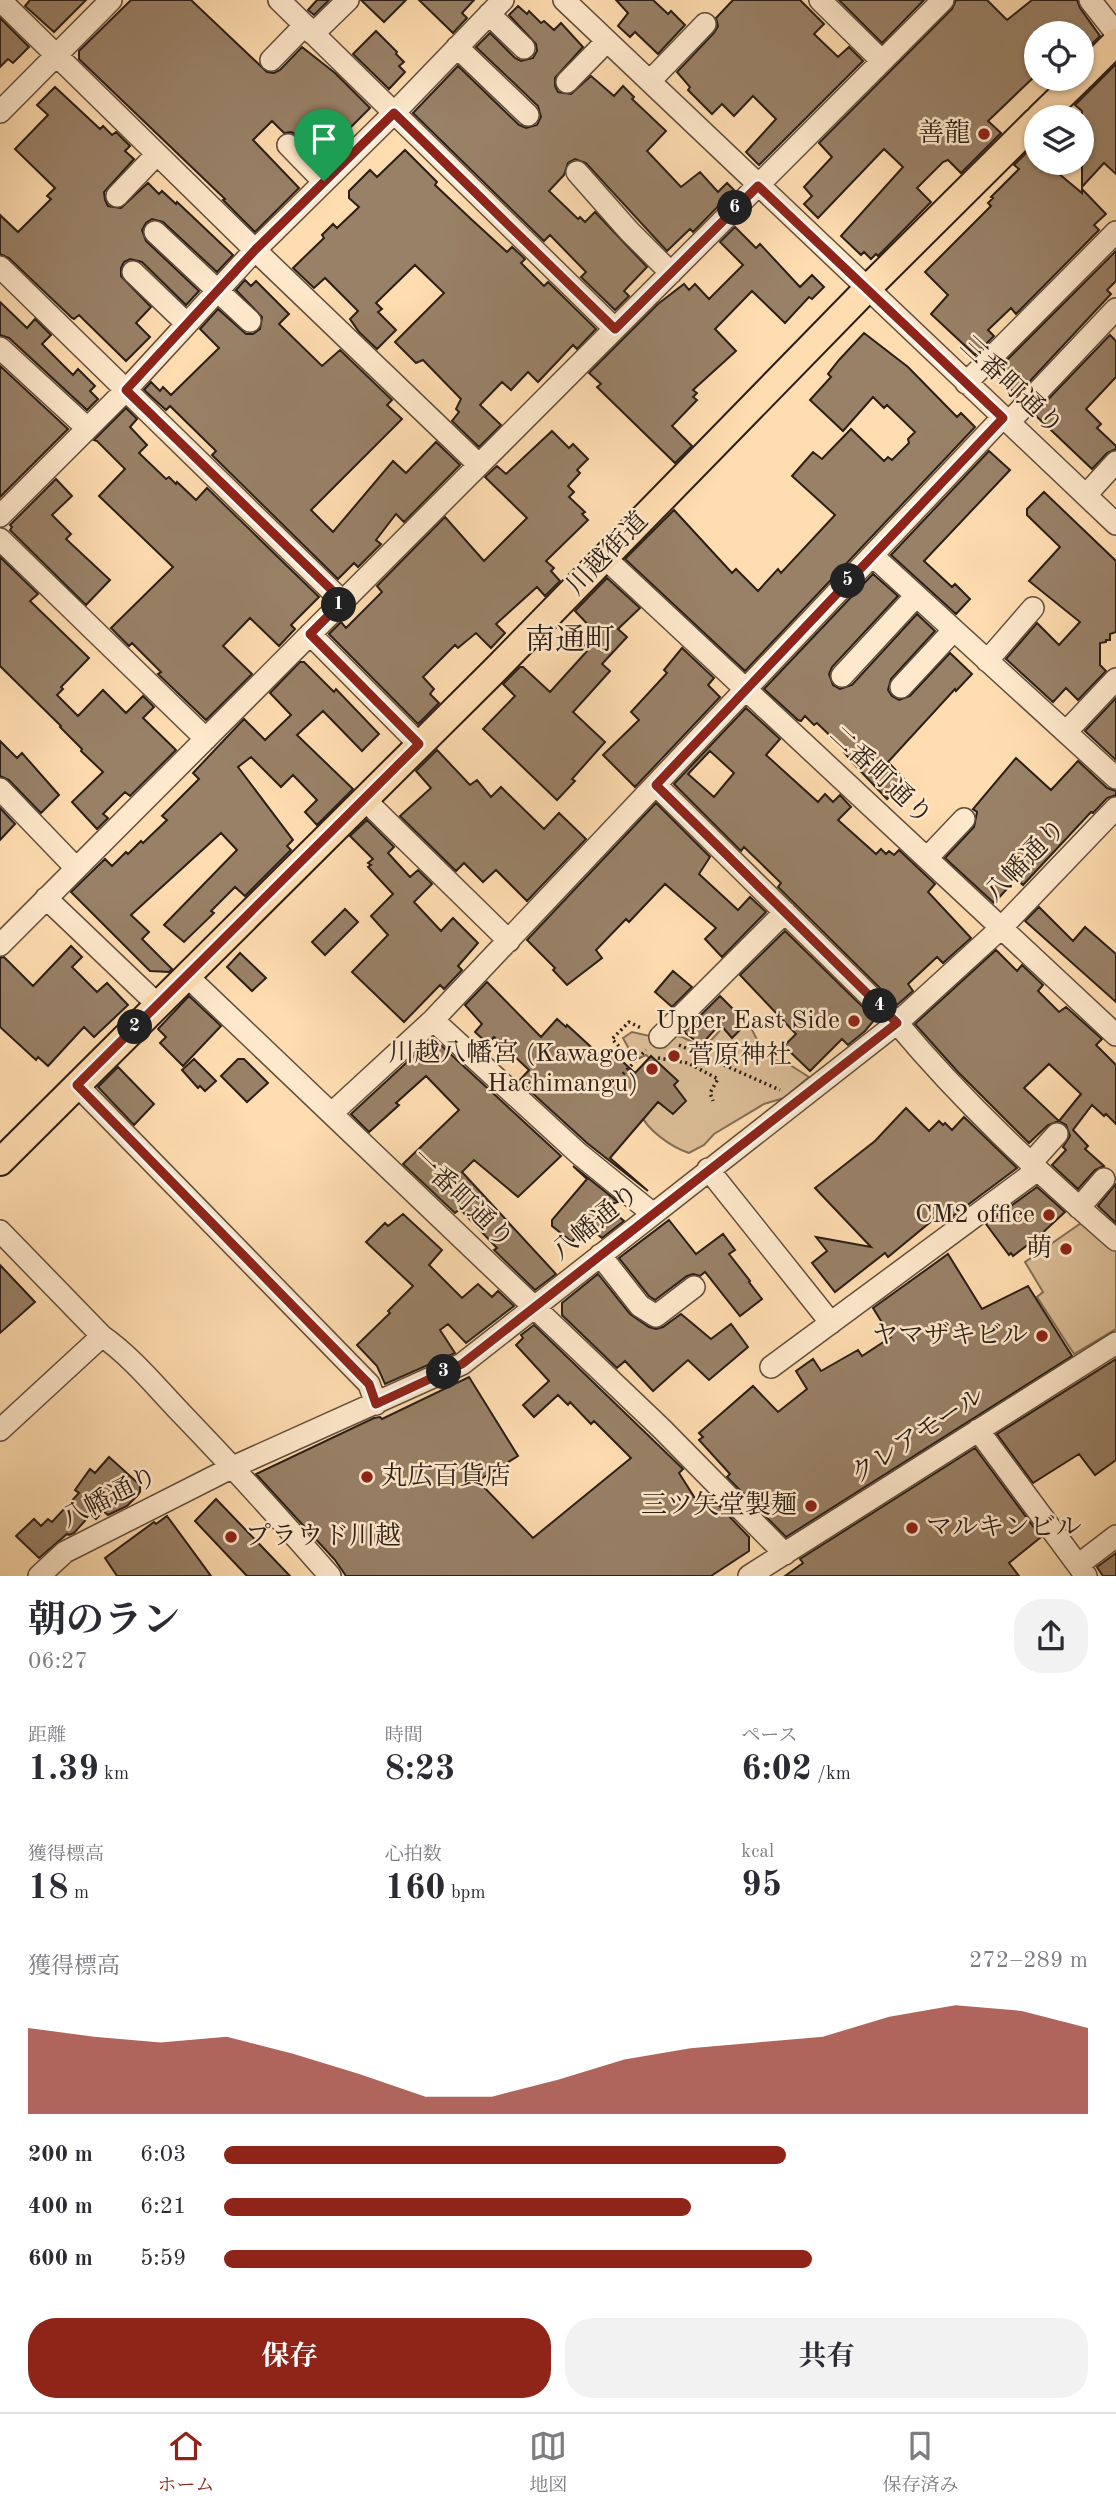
<!DOCTYPE html>
<html lang="ja">
<meta charset="utf-8">
<style>
:root{--surface:#fff;--page:#f2f2f3;--text:#2b2b33;--muted:#7c7c81;--line:#e1e1e2;--accent:#8f2418}
body{margin:0;font-family:"Old Standard TT","Noto Serif JP",serif;background:var(--page);color:var(--text);height:100vh;display:flex;flex-direction:column;font-size:26px;white-space:nowrap}
*{box-sizing:border-box;margin:0}
p{font-size:23px;color:var(--muted)}
.icon{flex:none;width:38px;height:38px;fill:none;stroke:currentColor;stroke-width:2;stroke-linecap:round;stroke-linejoin:round}
.map{position:relative;height:1576px;overflow:hidden}
.side{display:flex;flex-direction:column;background:var(--surface);flex:1}
.side>*{flex:none}
.controls{position:absolute;left:1024px;top:21px;display:grid;gap:14px}
.controls a{display:grid;place-items:center;width:70px;height:70px;border-radius:50%;background:var(--surface);box-shadow:0 2px 5px #0004;font-size:35px}
.pin{position:absolute;display:grid;place-items:center;width:60px;height:60px;color:#fff;margin:-72px -30px;border-radius:50% 50% 50% 0;rotate:-45deg;box-shadow:0 0 7px #0007}
.pin .icon{rotate:45deg}
.km{position:absolute;width:35px;height:35px;margin:-18px;border-radius:50%;background:#222;color:#fff;font-size:19px;line-height:35px;text-align:center}
.round{display:grid;place-items:center;flex:none;width:74px;height:74px;border-radius:28px;background:var(--page)}
.headline{display:flex;align-items:center;justify-content:space-between;height:119px;padding:0 28px}
h1{font-size:38px;font-weight:700;line-height:52px}
.metrics{display:grid;grid-template-columns:repeat(3,1fr);gap:10px;height:119px;padding:7px 28px}
.metrics div{display:grid;align-content:center}
.metrics b{font-size:35px;font-weight:700}
.metrics small{font-size:19px;font-weight:400}
.metrics p{font-size:19px}
.chart{height:196px;padding:14px 28px}
.chart p{display:flex;justify-content:space-between}
.chart svg{width:100%;height:126px;margin-top:7px;fill:var(--accent);opacity:.7}
.primary-button{display:flex;gap:14px;margin-top:auto;padding:14px 28px}
.primary-button a{flex:1;height:80px;border-radius:28px;background:var(--accent);color:#fff;font-size:28px;font-weight:700;line-height:80px;text-align:center}
.primary-button a+a{background:var(--page);color:var(--text)}
ul{padding:0 28px;list-style:none;font-size:23px}
li{display:grid;grid-template-columns:112px 84px 1fr;align-items:center;height:52px}
li i{height:18px;border-radius:9px;background:var(--accent)}
.tab-bar{display:flex;justify-content:space-around;align-items:center;height:98px;border-top:2px solid var(--line);background:var(--surface);font-size:19px;color:var(--muted)}
.tab-bar a{display:grid;justify-items:center;gap:4px}
.tab-bar .active{color:var(--accent)}
.map>svg:first-child{display:block}
</style>
<div class="map">
<svg width="1116" height="1576" viewBox="0 0 1116 1576">
<rect width="100%" height="100%" fill="#ffddb0"/>
<filter id="stains"><feTurbulence type="fractalNoise" baseFrequency=".00286" numOctaves="4"/><feColorMatrix values="0 0 0 0 .2 0 0 0 0 .09 0 0 0 0 .02 0 0 0 .5 -.17"/></filter>
<radialGradient id="worn" r=".72"><stop offset=".6" stop-color="#630" stop-opacity="0"/><stop offset="1" stop-color="#630" stop-opacity=".3"/></radialGradient>
<path fill="#dbbd96" stroke="#836e56" stroke-width="2" d="M734,1015L747,1020L766,1057L790,1065L809,1077L784,1098L764,1104L714,1134L704,1145L689,1153C671,1147 647,1130 640,1113L659,1066L646,1055L635,1060L623,1038L632,1032L654,1037L667,1034L682,1037L703,1047C714,1040 723,1025 734,1015Z
M1084,1221L1116,1250V1329L1074,1354L1037,1297L1043,1292L1025,1262Z"/>
<path fill="#998167" stroke="#2b1e17" stroke-width="2" fill-rule="evenodd" d="M30,0H86L54,32L25,6Z
M131,0H191L267,72L274,73L280,70L302,47L335,73L370,108L330,148L332,150L321,161L297,135L291,132L284,133L272,121L253,140L299,188L255,232L223,200L225,199L79,59V51Z
M317,0H329L314,15L308,10Z
M361,0H406L384,22Z
M419,0H474L462,13L467,18L453,33Z
M616,0H653L668,14L671,11L685,25L658,54L635,32L630,37L618,26L628,13Z
M733,0H800L824,24L814,34L838,57L849,47L863,61L759,165L746,152L776,119L753,96L734,116L722,104L712,114L688,90L690,87L677,72L714,33L718,26L716,18Z
M839,0H924L882,43Z
M956,0H987L1007,20L1032,0H1077L1080,8L1100,36L1082,54V33H1036V75L988,121L1001,133L961,173L948,160L943,162L917,188L931,202L878,256L876,254L871,259L864,252L861,255L841,236L903,167L884,149L818,218L804,204L812,196L804,187L832,157L819,143L952,9Z
M518,6L527,14L529,11L541,23L544,21L554,30L561,23L583,47L555,78V86L558,92L571,94L591,76L614,96L623,86L634,97L632,99L666,131L647,151L681,187L700,172L718,192L727,183L734,190L693,232L690,229L667,251L586,163L575,159L568,163L564,175L549,191L578,219L580,217L585,222L595,212L647,267L624,291L629,296L615,310L581,277L586,272L550,235L544,241L413,113L458,66L519,125L526,128L537,125L541,117L538,106L476,47L490,33L515,58L521,61L533,58L537,51L536,44L509,15Z
M0,18L29,47L13,63L8,59L0,67Z
M376,31L397,52L396,54L404,62L399,66L405,72L389,89L353,54Z
M1116,64V174L1104,163L1082,187V111L1075,105Z
M55,87L100,129L103,126L112,135L116,132L130,146L125,151L134,159L104,192L105,200L108,206L121,208L148,183L159,194L162,191L176,204L177,202L233,255L217,272L163,222L152,219L146,223L142,230L146,241L199,291L186,305L142,262L130,259L124,262L121,268V276L151,307L136,323L150,337L126,361L79,315L74,319L72,318L9,258L0,254V215L18,232L51,199L47,196L55,188L15,149L48,115L37,105Z
M405,150L437,182L435,185L471,219L507,252L512,247L525,259L521,263L544,286L548,282L596,329L577,349L573,345L538,382L528,372L511,390L502,382L480,405L501,425L479,447L452,421L459,412L456,409L461,399L423,360L416,363L395,342L444,293L415,265L376,303L382,309L378,312L396,330L377,349L359,332L350,319L358,311L325,278L314,288L293,268L324,238L322,235L333,224L337,228L359,207L349,198V191L370,170L377,177Z
M1029,150L1036,157V163H1046L1082,193V189L1106,214L1094,225L1099,230L1016,314L1011,308L988,330L994,336L975,355L931,314L948,295L925,272L991,206L988,203L993,198L991,197L1019,169L1014,165Z
M735,227L756,248L760,244L800,287L812,275L824,287L812,299L809,297L785,323L752,291L715,329L736,351L693,390L697,393L693,397L697,400L672,426L692,446L675,463L597,387L601,384L589,373L658,304L684,284L689,290L695,284L709,299L743,265L720,242Z
M1116,251V281L1107,290L1111,294L1017,395L994,373Z
M245,280L251,286L256,281L289,314L279,324L322,366L340,350L392,400L387,405L402,419L311,510L333,532L393,461L406,473L436,442L460,465L404,522L396,514L376,540L381,544L358,567L354,563L338,579L212,455L216,451L170,406L166,410L144,390L151,382L160,391L163,387L171,395L219,348L200,329L218,309L246,334H253L260,329L262,317L236,290Z
M0,302L27,328L35,319L51,335L42,344L73,375L78,369L95,386L90,391L98,399L87,410L9,338L0,335Z
M864,333L908,367L957,417L961,413L975,427L745,671L625,559L674,510L732,573L736,569L758,591L778,569L781,573L835,515L792,476L813,452L822,459L851,429L884,461L888,457L892,460L909,443L908,439L915,432L887,405L884,408L873,397L843,431L810,400L831,377L828,374L839,360Z
M1110,335L1116,341V377L1086,409L1101,424L1097,428L1116,446V449L1107,453L1092,469L1034,414Z
M0,366L68,429L0,497Z
M126,408L137,419L130,427L147,445L139,453L166,479L169,477L176,484L177,482L196,500L207,488L319,597L291,625L295,629L279,646L250,618L223,646L252,674L206,720L158,674L161,672L132,643L129,646L111,628L173,567L99,496L125,469L97,441L94,440Z
M552,431L569,448L573,444L588,459L577,470L580,473L568,486L574,492L569,497L585,512L582,514L588,520L546,561L554,568L551,571L560,581L545,596L537,587L496,624L505,633L491,648L476,633L458,648L455,645L423,677L434,689L430,694L439,703L418,724L329,634L341,622L346,628L382,592L377,586L445,517L484,561L527,518L485,477L497,466L506,474Z
M989,451L1010,470L924,561L952,587L955,584L970,599L956,614L891,555Z
M56,479L72,496L52,515L71,534L66,539L110,580L86,605L10,530L12,527L10,525Z
M1044,492L1116,561V632L1110,634V640H1106V642L1100,643V665L1106,671L1078,700L1066,688L1053,702L1006,659L1037,623L1059,645L1080,622L1029,581L1060,547L1027,515V509Z
M0,557L38,594L30,601L89,658L61,687L63,689L57,695L78,716L103,690L126,713L143,696L154,707L143,718L176,750L130,796L125,792L103,814L108,818L97,829L72,802L103,772L81,751L82,749L60,727L61,726L0,666Z
M873,574L898,596L832,667L829,674L833,685L840,689L852,685L917,614L935,631L891,679L888,690L892,696L899,700L910,696L950,653L972,674L956,691L955,689L888,762L906,781L887,799L852,762L844,752L845,750L817,723L814,725L805,716L801,721L798,720L764,689Z
M607,578L640,608L618,629L627,637L602,664L610,671L573,712L605,742L572,779L575,781L557,800L483,729L515,696L503,684L520,667H523L550,692L588,650L584,646L596,633L575,611Z
M682,648L714,678L708,685L720,697L635,787L603,755L639,720L631,712L667,673L664,670Z
M300,662H304L334,692L336,689L379,734L362,751L323,711L297,735L353,789L317,825L305,812L317,800L293,775L281,787L251,757L238,767L293,840L287,846L291,850L245,896L235,887L211,911L214,913L184,942L164,925L237,850L221,833L131,915L149,932L142,939L172,969L169,972L150,971L71,892L105,859L112,866L126,852L128,854L141,841L143,843L167,820L162,816L199,779L193,773L244,719L265,740L291,715L270,693Z
M1116,698V760L1085,731Z
M746,708L780,739L766,755L818,802L825,794L833,802L840,795L851,807L838,820L876,854L881,849L886,854L889,851L894,855L899,850L935,884L928,892L971,938L943,963L937,957L908,984L913,991L897,1005L778,887L781,883L744,847L741,851L674,784ZM710,751L734,773L714,797L688,774Z
M0,741L17,758L22,753L59,795L41,813L9,780L0,776Z
M437,750L470,785L477,780L491,797L501,787L544,829L559,813L586,839L527,901L496,870L483,882L464,863L456,871L400,816L431,788L416,771Z
M1016,758L1051,790L1078,761L1107,788L1116,791V795L1107,798L1093,813L1091,812L1023,885L1016,879L994,903L945,858L974,827L977,812L973,809Z
M656,803L710,857L699,874L738,910L750,897L766,912L722,957L705,939L716,928L665,884L629,922L626,919L596,950L602,958L567,985L553,970L555,968L527,940Z
M0,808L15,824L0,840Z
M367,820L394,847L388,853L410,877L418,870L432,884L414,902L441,931L453,918L478,943L458,966L462,970L444,989L440,985L404,1022L352,972L388,935L371,916L393,894L368,867L371,865L368,863L373,859L350,836Z
M1039,907L1073,941L1085,927L1116,954V1002L1025,921Z
M345,909L358,922L325,955L312,942Z
M785,931L875,1019L865,1031L848,1045L842,1039L810,1071L784,1046L796,1034L740,975Z
M71,946L82,957L72,967L97,992L107,983L128,1005L94,1037L84,1027L48,1066L38,1057L36,1060L0,1027V958L4,957L33,986Z
M996,950L1017,971L1022,965L1043,985L1038,991L1059,1012L1066,1007L1102,1039L1096,1045L1116,1065V1124L1106,1114L1104,1116L1092,1105L1073,1130L1088,1146L1085,1149L1104,1166L1095,1170L1078,1189L1052,1165L1066,1150L1063,1147L1070,1136L1066,1125L1059,1121L1081,1094L1049,1064L1024,1088L1059,1121L1048,1125L1029,1143L958,1072L915,1024Z
M240,953L266,978L252,991L227,967Z
M673,971L692,987L672,1007L655,992Z
M487,982L541,1037L557,1019L566,1027L567,1025L602,1057L609,1049L635,1073L651,1056L678,1081L674,1085L686,1101L673,1114L658,1102L610,1158L648,1191L587,1143L519,1081L529,1070L494,1037L488,1044L475,1032L482,1024L465,1005Z
M189,996L221,1026L183,1066L160,1043L166,1037L158,1029Z
M720,996L747,1023L732,1038L720,1024L701,1045L684,1032Z
M433,1038L561,1156L518,1197L474,1160L462,1172L556,1274L535,1290L494,1250L497,1248L460,1209L455,1213L403,1164L459,1110L426,1076L396,1103L399,1105L369,1132L351,1114Z
M194,1059L216,1081L205,1091L200,1086L198,1088L182,1070Z
M238,1059H244L268,1083L247,1102L221,1076Z
M118,1067L154,1104L134,1125L98,1087Z
M906,1108L929,1131L939,1121L943,1125L945,1123L952,1130L964,1117L1017,1168L945,1222L939,1215L888,1257L885,1253L835,1292L812,1263L827,1251L816,1237L871,1247L815,1188L875,1141Z
M573,1166L618,1202L606,1206L624,1221L602,1238L586,1225L572,1242L552,1226V1220L587,1179Z
M1116,1184V1223L1098,1206Z
M1037,1187L1065,1212L1038,1237L1013,1256L1011,1253L1009,1255L986,1224Z
M403,1214L442,1250L429,1265L462,1298L478,1284L492,1297L498,1291L514,1306L466,1343L448,1324L440,1330L455,1353L385,1384L377,1366L357,1345L390,1313L388,1311L413,1286L366,1242L385,1223L388,1226Z
M669,1220L696,1254L723,1234L735,1250L729,1254L750,1281L749,1282L762,1299L740,1316L705,1272L700,1276L693,1274L687,1276L655,1300L649,1296L619,1258Z
M948,1254L982,1309L1028,1286L1072,1356L786,1537L727,1477L730,1474L699,1440L703,1437L699,1433L753,1386L778,1412L807,1389L796,1371L813,1359L821,1371L858,1350L862,1356L891,1337L873,1308Z
M0,1265L35,1302L0,1333Z
M598,1274L630,1314L649,1327L656,1329L663,1327L681,1314L711,1339L731,1324L748,1347L709,1380L688,1360L653,1391L625,1361L617,1368L562,1315V1303Z
M534,1325L683,1469L679,1473L698,1503L709,1495L749,1537V1551L711,1576H346L335,1560L256,1474L374,1418L380,1417L382,1419L469,1377L518,1456L478,1481L533,1538L631,1458L594,1421L591,1424L570,1402L568,1405L558,1395L534,1417L523,1405L549,1381L516,1345L523,1338L521,1335Z
M1116,1359V1460L1095,1475L1079,1454L1033,1483L997,1434Z
M975,1448L1041,1537L1009,1563L1019,1576H785L803,1563L800,1559Z
M109,1457L140,1485V1492L137,1496L127,1506L108,1515L103,1511L96,1519L91,1514L74,1533L69,1535L67,1534L39,1558L16,1536L34,1519L41,1526L48,1519L52,1522L79,1493L75,1490L90,1469L95,1473Z
M216,1499L290,1576H247L195,1521Z
M167,1516L211,1576H117L105,1558L154,1522L156,1524Z
M1116,1553V1576H1103L1097,1567Z"/>
<g fill="none" stroke-linecap="round" stroke-linejoin="round">
<g stroke="#604e3d" stroke-width="24">
<path id="minor" d="M0,0L255,250L479,465
M279,0L615,329
M564,0L1116,524
M820,0L882,61
M1090,0L1116,33
M489,14L524,48
M313,34L348,0
M457,47L528,115
M271,60L305,25
M650,81L705,24
M567,82L607,41
M0,112L111,0
M288,145L324,182
M577,172L629,231L671,273
M117,196L157,154
M155,232L250,321
M0,267L343,602
M133,272L187,324
M0,348L87,428
M966,383L1116,232
M1009,422L1116,309
M1086,495L1116,462
M0,516L126,390L255,250L394,113L503,0
M0,539L206,739
M873,556L1116,778
M604,557L1116,1035
M310,634L419,744
M987,661L1033,608
M842,676L915,597
M901,687L953,631
M1066,732L1116,679
M656,785L897,1023C963,1102 1038,1172 1116,1240
M0,789L76,868
M364,799L509,941
M927,858L964,819
M46,898L157,1004
M0,945L943,0
M186,975L662,1429L785,1554
M433,1020L578,1153L652,1213
M660,1037L785,912
M77,1085L369,1384L376,1404
M332,1113L433,1020L1003,417
M1030,1164L1057,1134
M708,1169L831,1323
M1079,1208L1104,1179
M0,1231L102,1336C132,1357 156,1387 182,1414C233,1467 282,1521 330,1576
M600,1255L640,1306L656,1316L694,1287
M771,1367L1036,1171
M0,1430L102,1336
M978,1430L1086,1576
M1078,1565L1116,1536
M39,1576L65,1552L233,1467L462,1364L897,1023L1001,928L1116,808
M749,1576L1116,1343"/>
</g>
<g stroke="#2b1e17" stroke-width="30">
<path id="major" d="M1082,76L1116,42
M1040,117L1079,79
M0,1162L495,670L867,289L1036,121"/>
</g>
<path stroke="#2b1e17" stroke-width="3.5" stroke-dasharray="2 3.5" stroke-linecap="butt" d="M679,1045L780,1090
M658,1058L688,1063L718,1079L710,1093L713,1101
M634,1062L612,1039L629,1022L643,1029
M623,1074L646,1050"/>
<use href="#minor" stroke="#ffe9cc" stroke-width="21"/>
<use href="#major" stroke="#ffddb0" stroke-width="26"/>
</g>
<g fill="none" stroke-linecap="round" stroke-linejoin="round">
<g stroke="#fff" stroke-width="14">
<path id="route" d="M394,113L615,329L758,186L1003,418L656,785L897,1023L462,1364L376,1404L369,1384L77,1085L419,744L310,634L343,601L126,390L255,250Z"/>
</g>
<use href="#route" stroke="#8f2418" stroke-width="9"/>
</g>
<g fill="#8f2418" stroke="#ffe9cc" stroke-width="2.5">
<circle cx="984" cy="134" r="7"/>
<circle cx="854" cy="1021" r="7"/>
<circle cx="674" cy="1056" r="7"/>
<circle cx="652" cy="1069" r="7"/>
<circle cx="1049" cy="1215" r="7"/>
<circle cx="1066" cy="1249" r="7"/>
<circle cx="1042" cy="1336" r="7"/>
<circle cx="367" cy="1477" r="7"/>
<circle cx="811" cy="1506" r="7"/>
<circle cx="912" cy="1528" r="7"/>
<circle cx="231" cy="1537" r="7"/>
</g>
<g text-anchor="middle" dominant-baseline="central" stroke-width="5" stroke-linejoin="round" paint-order="stroke">
<g font-size="26" fill="#2b1e17" stroke="#ffe9cc" text-anchor="end">
<text x="970" y="134">善龍</text>
<text x="840" y="1021">Upper East Side</text>
<text x="638" y="1054">川越八幡宮 (Kawagoe<tspan x="638" dy="30">Hachimangu)</tspan></text>
<text x="688" y="1056" text-anchor="start">菅原神社</text>
<text x="1035" y="1215">CM2 office</text>
<text x="1052" y="1249">萌</text>
<text x="1028" y="1336">ヤマザキビル</text>
<text x="381" y="1477" text-anchor="start">丸広百貨店</text>
<text x="797" y="1506">三ツ矢堂製麺</text>
<text x="926" y="1528" text-anchor="start">マルキンビル</text>
<text x="245" y="1537" text-anchor="start">プラウド川越</text>
</g>
<g font-size="26" fill="#2b1e17" stroke="#ffe9cc">
<text transform="translate(1011 386) rotate(43)">三番町通り</text>
<text transform="translate(608 554) rotate(-46)">川越街道</text>
<text transform="translate(880 776) rotate(43)">二番町通り</text>
<text transform="translate(1026 861) rotate(-46)">八幡通り</text>
<text transform="translate(462 1199) rotate(44)">一番町通り</text>
<text transform="translate(596 1223) rotate(-39)">八幡通り</text>
<text transform="translate(918 1436) rotate(-33)">クレアモール</text>
<text transform="translate(110 1498) rotate(-27)">八幡通り</text>
</g>
<g font-size="30" fill="#2b1e17" stroke="#ffe9cc">
<text x="570" y="641">南通町</text>
</g>
</g>
<rect width="100%" height="100%" filter="url(#stains)"/>
<rect width="100%" height="100%" fill="url(#worn)"/>
</svg>
<div class="controls">
<a><svg class="icon" aria-label="locate" viewBox="0 0 24 24"><circle cx="12" cy="12" r="6"/><path d="M12 2v4M12 18v4M2 12h4M18 12h4"/></svg></a>
<a><svg class="icon" aria-label="layers" viewBox="0 0 24 24"><path d="M12 4l9 5-9 5-9-5zM3 14l9 5 9-5"/></svg></a>
</div>
<div class="pin" style="left:324px;top:181px;background:#1e9e55"><svg class="icon" aria-label="arrive" viewBox="0 0 24 24"><path d="M6 21V4h12l-3 4 3 4H6"/></svg></div>
<b class="km" style="left:339px;top:605px">1</b>
<b class="km" style="left:135px;top:1027px">2</b>
<b class="km" style="left:444px;top:1372px">3</b>
<b class="km" style="left:880px;top:1006px">4</b>
<b class="km" style="left:848px;top:581px">5</b>
<b class="km" style="left:735px;top:208px">6</b>
</div>
<section class="side">
<div class="headline"><div><h1>朝のラン</h1><p>06:27</p></div><a class="round"><svg class="icon" aria-label="share" viewBox="0 0 24 24"><path d="M12 15V3M7 8l5-5 5 5M5 13v7h14v-7"/></svg></a></div>
<div class="metrics">
<div><p>距離</p><b>1.39<small> km</small></b></div>
<div><p>時間</p><b>8:23</b></div>
<div><p>ペース</p><b>6:02<small> /km</small></b></div>
</div>
<div class="metrics">
<div><p>獲得標高</p><b>18<small> m</small></b></div>
<div><p>心拍数</p><b>160<small> bpm</small></b></div>
<div><p>kcal</p><b>95</b></div>
</div>
<div class="chart"><p><span>獲得標高</span>272–289 m</p>
<svg viewBox="0 0 160 44" preserveAspectRatio="none"><path d="M0 44V14L10 17L20 19L30 17L40 23L50 30L60 38L70 38L80 32L90 25L100 21L110 19L120 17L130 10L140 6L150 8L160 14V44z"/></svg>
</div>
<ul>
<li><b>200 m</b>6:03<i style="width:65%"></i></li>
<li><b>400 m</b>6:21<i style="width:54%"></i></li>
<li><b>600 m</b>5:59<i style="width:68%"></i></li>
</ul>
<div class="primary-button"><a>保存</a><a>共有</a></div>
</section>
<nav class="tab-bar">
<a class="active"><svg class="icon" aria-label="home" viewBox="0 0 24 24"><path d="M3 11l9-7 9 7M6 9v11h12V9"/></svg>ホーム</a>
<a><svg class="icon" aria-label="map" viewBox="0 0 24 24"><path d="M3 6l6-2 6 2 6-2v14l-6 2-6-2-6 2zM9 4v14M15 6v14"/></svg>地図</a>
<a><svg class="icon" aria-label="saved" viewBox="0 0 24 24"><path d="M7 4h10v16l-5-4-5 4z"/></svg>保存済み</a>
</nav>
